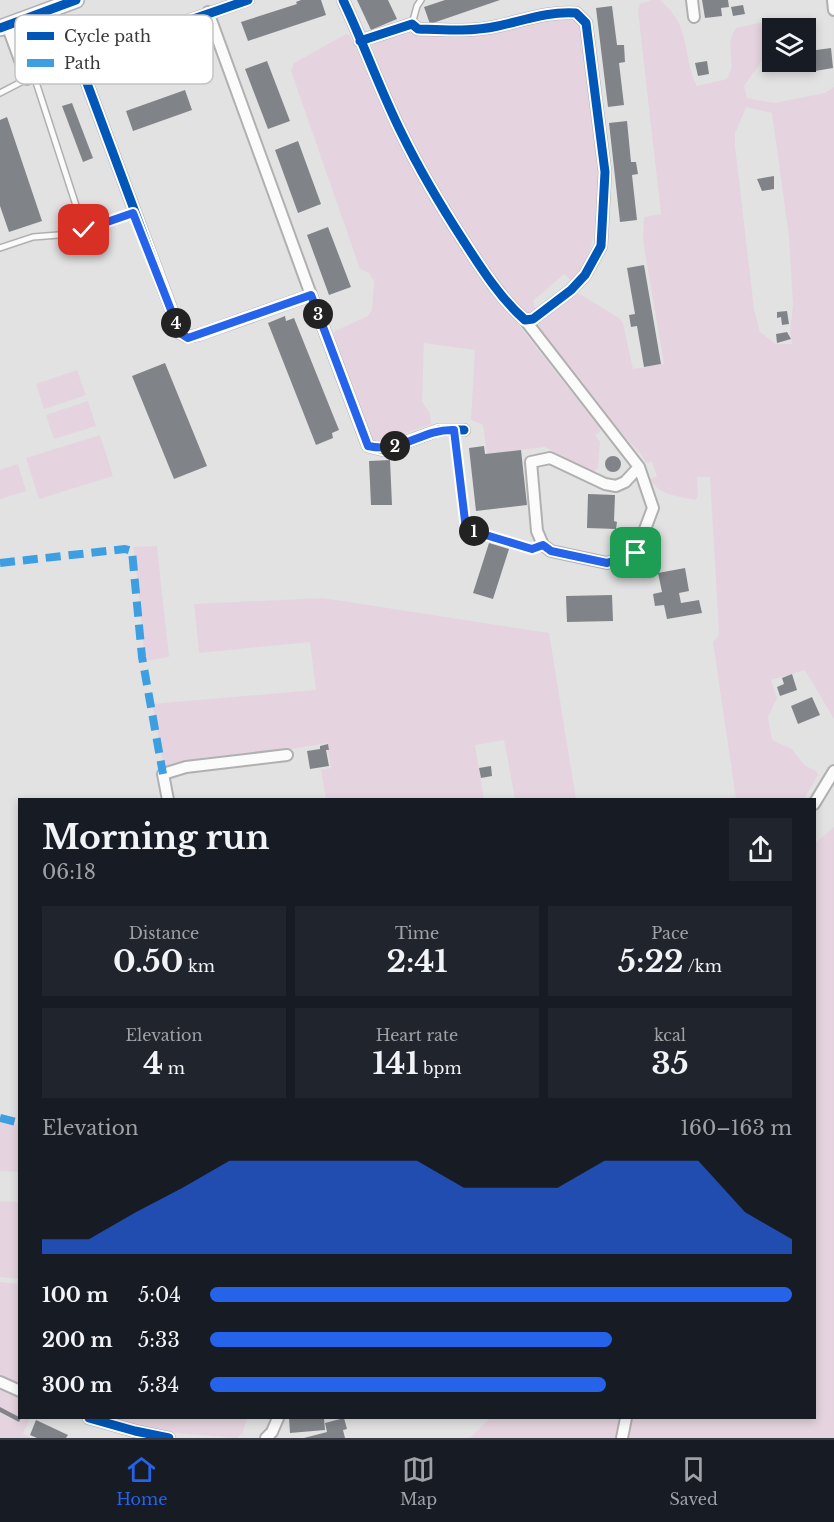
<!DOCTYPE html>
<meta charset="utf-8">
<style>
:root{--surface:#171b24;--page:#20242c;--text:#f1f3f6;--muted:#9ea1a6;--line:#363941;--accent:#2563eb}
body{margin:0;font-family:"Libre Baskerville",serif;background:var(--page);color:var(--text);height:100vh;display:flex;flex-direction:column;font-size:22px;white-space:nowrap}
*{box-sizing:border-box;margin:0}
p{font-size:20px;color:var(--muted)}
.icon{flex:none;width:33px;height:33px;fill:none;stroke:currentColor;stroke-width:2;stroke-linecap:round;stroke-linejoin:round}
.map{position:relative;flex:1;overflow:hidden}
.details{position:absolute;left:18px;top:798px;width:798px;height:621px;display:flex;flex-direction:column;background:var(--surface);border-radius:0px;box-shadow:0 3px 9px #0003}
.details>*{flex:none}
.tools{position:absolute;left:762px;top:18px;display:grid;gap:12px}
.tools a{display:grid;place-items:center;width:54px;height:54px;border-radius:0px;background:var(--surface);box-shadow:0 3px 9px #0003;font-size:30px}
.pin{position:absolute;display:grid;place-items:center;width:51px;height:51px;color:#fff;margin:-26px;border-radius:12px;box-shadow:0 3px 9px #0006}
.km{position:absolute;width:30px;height:30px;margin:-15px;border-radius:50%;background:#222;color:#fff;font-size:16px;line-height:30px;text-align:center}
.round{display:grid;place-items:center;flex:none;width:63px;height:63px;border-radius:0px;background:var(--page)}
.overview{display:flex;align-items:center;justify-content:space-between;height:102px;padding:0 24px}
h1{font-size:33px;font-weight:700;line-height:45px}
.metrics{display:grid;grid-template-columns:repeat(3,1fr);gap:9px;height:102px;padding:6px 24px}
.metrics div{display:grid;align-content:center;border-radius:0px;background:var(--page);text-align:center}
.metrics b{font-size:30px;font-weight:700}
.metrics small{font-size:16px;font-weight:400}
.metrics p{font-size:16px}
.chart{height:168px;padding:12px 24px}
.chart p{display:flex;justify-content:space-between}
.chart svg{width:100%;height:108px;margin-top:6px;fill:var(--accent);opacity:.7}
ul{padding:0 24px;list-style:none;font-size:20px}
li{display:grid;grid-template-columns:96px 72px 1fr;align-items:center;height:45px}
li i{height:15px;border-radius:8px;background:var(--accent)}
.tabs{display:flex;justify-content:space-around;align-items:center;height:84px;border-top:2px solid var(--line);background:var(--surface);font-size:16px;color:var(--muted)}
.tabs a{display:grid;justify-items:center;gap:3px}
.tabs .on{color:var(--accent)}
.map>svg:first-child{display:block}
</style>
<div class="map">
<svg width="834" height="1438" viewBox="0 0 834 1438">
<rect width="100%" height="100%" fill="#e2e2e3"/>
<path fill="#e5d4df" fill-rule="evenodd" d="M652,0H660C693,28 681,53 697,86L727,79C738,62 723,45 736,28L763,22C787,35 754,71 744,86L747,98L774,103L825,93L834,87V719L805,670L771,680L777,698L768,717L772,740L792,749L804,765L816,771L818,775L804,799H736L713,642L719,635L710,477H697L698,496L695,500C678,496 660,496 650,479L657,476L652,461L646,463L641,454L606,417L538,331V324C549,311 563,297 580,294L619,318L623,323L633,369L664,364L643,241L644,217L661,214L638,11L640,4ZM746,107L772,113L789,237L793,305L790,332L792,344H776L760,332L754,309L735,146V134Z
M576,16L582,23L585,41C593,114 619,219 573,282L564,274L533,301L536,310L527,314L520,309L493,276L432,183L385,82L372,46C393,27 539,19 576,16Z
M346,34L350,36C373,83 394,133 420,179C470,268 536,347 599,427L600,432L595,435L600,442L598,468L593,472L545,447L487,454L483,425L471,420L475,350L424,343L422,401L430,414L431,424L379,443L371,439L332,338L335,331L368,316L372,310L374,281L369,273L360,269L291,71L294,63Z
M77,370L86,395L44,409L36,384Z
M88,401L96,426L54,439L46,415Z
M100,435L113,476L39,499L26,458Z
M18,464L26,491L0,499V470Z
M157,546L169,657L145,661L134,547Z
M323,598L549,633L576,799H515L504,740L475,745L484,799H326L321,770L331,768L327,743L172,769L164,767L152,704L316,690L310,642L199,653L194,604Z
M834,827V1438H470L490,1418H814V844Z
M0,1120L19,1125V1172L0,1171Z
M0,1201L19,1202V1279L0,1277Z
M0,1282L19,1284V1384L0,1376Z
M0,1389L19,1398L20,1418H30L23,1434L31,1438H0Z
M110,1418H247L243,1432L237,1438L167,1432Z"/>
<path fill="#808489" d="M301,0H321L326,15L248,41L241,22L297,4L296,2Z
M357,0H388L397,19L371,30Z
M445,0H500L430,24L424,7Z
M702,0H728L729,7L721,8L722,16L705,18Z
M743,5L745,14L733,16L731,7Z
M612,6L617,45H624L625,62L619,63L624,105L608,107L596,8Z
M831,48L833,68L815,71L809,51Z
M267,61L290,121L268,129L245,69Z
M707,61L709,74L698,76L695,63Z
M185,90L192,110L133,131L126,111Z
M72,103L93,158L83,162L62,106Z
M7,117L42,221L9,232L0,206V120Z
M627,121L631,162H636L638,174L632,175L637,220L620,222L609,123Z
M298,141L321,204L298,213L275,150Z
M774,176V189L762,191L757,179Z
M328,227L351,287L329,295L307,235Z
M644,265L661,364L644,367L637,326L631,327L629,315L635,314L627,268Z
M787,311L789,324L782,325L781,317L777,318V312Z
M285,316L286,321L294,318L339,430L332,433L333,438L316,445L268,323Z
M787,332L791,339L777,343L776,334Z
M165,363L207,466L174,479L132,376Z
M484,446L485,454L521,450L527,505L476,511L469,448Z
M605 464a8 8 0 1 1 16 0a8 8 0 1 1-16 0Z
M390,460L392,505H371L369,461Z
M588,494L615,495L614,521L617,522L616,529L587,528Z
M489,543L509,549L493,599L473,593Z
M685,568L689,591L679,593L681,603L699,600L702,613L667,619L664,605L655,606L653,594L662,592L658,573Z
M612,595L613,621L567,622L566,596Z
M792,674L797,690L780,696L777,687L784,684L782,678Z
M812,697L820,715L798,724L791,706Z
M328,744L329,750H326L329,766L310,769L307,751L320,749V746Z
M491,766L492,776L481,778L479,768Z
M0,1407L21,1418L19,1422L0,1412Z
M289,1418H324L325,1430L290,1433Z
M344,1418L347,1429L343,1430L345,1438H304L327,1432L325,1423Z
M36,1420L68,1435L66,1438H37L30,1435Z"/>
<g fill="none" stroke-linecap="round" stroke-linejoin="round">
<g stroke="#b0b0b1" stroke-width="8">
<path id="lane" d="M412,24L417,6L421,0
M34,76L84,230
M0,93L27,79
M0,248L33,237L71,234L133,213
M454,430L466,529L532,549L543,545"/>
</g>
<g stroke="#b0b0b1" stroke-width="14">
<path id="street" d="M248,0L78,59L180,333L188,337L198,335L311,295L368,446L384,450L439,430H464
M343,0C364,44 380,90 402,134C420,171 441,206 463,240C481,268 500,298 525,320L533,319L571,290L585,275L601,246L605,172L586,23L576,13C549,11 525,20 498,26C471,32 444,30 418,29L412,24L360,41
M692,0L694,17
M833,0L834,10
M208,12L311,295
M7,25L27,79L78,59
M525,320L639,467L625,482L616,486L605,484L550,458L531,462L537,531L543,545L551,551L607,563L636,553L653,508L639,467
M168,800L163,774L186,767L287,755
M814,804L834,771
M0,1382L20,1391
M89,1418L135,1431L169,1438
M266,1438L272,1432L278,1418
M622,1438L626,1418"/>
</g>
<g stroke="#b0b0b1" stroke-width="18">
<path id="secondary" d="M0,28L76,0"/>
</g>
<use href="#lane" stroke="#fbfbfb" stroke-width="5"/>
<use href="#street" stroke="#fbfbfb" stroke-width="10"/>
<use href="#secondary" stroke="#fbfbfb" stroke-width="15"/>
<path stroke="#3e9ee2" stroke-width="8" stroke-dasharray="15 8" stroke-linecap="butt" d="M0,563L125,549L132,551L142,657L163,774
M0,1118L20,1123"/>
<g stroke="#fff" stroke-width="13">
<path id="cycleway" d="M248,0L78,59L180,333L188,337L198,335L311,295L368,446L384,450L439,430H464
M343,0C364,44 380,90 402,134C420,171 441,206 463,240C481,268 500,298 525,320L533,319L571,290L585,275L601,246L605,172L586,23L576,13C549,11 525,20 498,26C471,32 444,30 418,29L412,24L360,41
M0,28L76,0
M89,1418L135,1431L169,1438"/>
</g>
<use href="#cycleway" stroke="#0057b8" stroke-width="9"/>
</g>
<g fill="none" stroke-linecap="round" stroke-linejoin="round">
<g stroke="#fff" stroke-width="12">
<path id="route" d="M84,230L133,213L180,333L188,338L311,295L368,446C403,454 420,429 454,430L466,529L532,549L543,545L551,551L607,563L636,553"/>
</g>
<use href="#route" stroke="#2563eb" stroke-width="8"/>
</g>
<rect x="15" y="15" width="198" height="69" rx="9" fill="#fff" stroke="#c4c4c4" stroke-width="1.5"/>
<rect x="27" y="32" width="27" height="8" fill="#0057b8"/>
<rect x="27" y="59" width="27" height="8" fill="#3e9ee2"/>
<g font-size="16" fill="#39393a">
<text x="64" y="42">Cycle path</text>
<text x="64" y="69">Path</text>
</g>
</svg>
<div class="tools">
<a><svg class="icon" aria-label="layers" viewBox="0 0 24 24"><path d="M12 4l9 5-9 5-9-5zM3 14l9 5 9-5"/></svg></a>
</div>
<div class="pin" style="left:636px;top:553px;background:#1e9e55"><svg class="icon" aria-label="arrive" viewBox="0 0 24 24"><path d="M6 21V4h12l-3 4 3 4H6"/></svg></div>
<div class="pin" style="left:84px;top:230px;background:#d93025"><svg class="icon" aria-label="check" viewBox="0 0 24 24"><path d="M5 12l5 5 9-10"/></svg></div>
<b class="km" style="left:474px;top:531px">1</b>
<b class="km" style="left:395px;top:446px">2</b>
<b class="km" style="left:318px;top:314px">3</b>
<b class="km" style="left:176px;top:323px">4</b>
<section class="details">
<div class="overview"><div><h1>Morning run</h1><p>06:18</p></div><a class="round"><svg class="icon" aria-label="share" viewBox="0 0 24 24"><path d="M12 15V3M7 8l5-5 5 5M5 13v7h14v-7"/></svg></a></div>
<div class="metrics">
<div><p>Distance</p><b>0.50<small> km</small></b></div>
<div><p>Time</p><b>2:41</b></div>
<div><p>Pace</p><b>5:22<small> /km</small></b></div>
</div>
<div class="metrics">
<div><p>Elevation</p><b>4<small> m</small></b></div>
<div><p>Heart rate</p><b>141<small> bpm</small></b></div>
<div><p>kcal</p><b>35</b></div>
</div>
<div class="chart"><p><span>Elevation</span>160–163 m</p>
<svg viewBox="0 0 160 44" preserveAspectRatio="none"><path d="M0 44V38L10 38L20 27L30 17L40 6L50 6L60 6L70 6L80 6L90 17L100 17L110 17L120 6L130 6L140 6L150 27L160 38V44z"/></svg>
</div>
<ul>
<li><b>100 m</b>5:04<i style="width:100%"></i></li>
<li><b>200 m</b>5:33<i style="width:69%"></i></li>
<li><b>300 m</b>5:34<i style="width:68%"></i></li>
</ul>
</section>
</div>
<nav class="tabs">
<a class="on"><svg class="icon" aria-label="home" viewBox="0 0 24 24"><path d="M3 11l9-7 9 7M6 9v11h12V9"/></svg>Home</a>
<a><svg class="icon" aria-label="map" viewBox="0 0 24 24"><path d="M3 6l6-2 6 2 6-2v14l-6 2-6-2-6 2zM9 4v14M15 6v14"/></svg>Map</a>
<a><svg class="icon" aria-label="saved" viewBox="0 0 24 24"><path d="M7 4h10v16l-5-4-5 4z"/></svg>Saved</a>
</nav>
